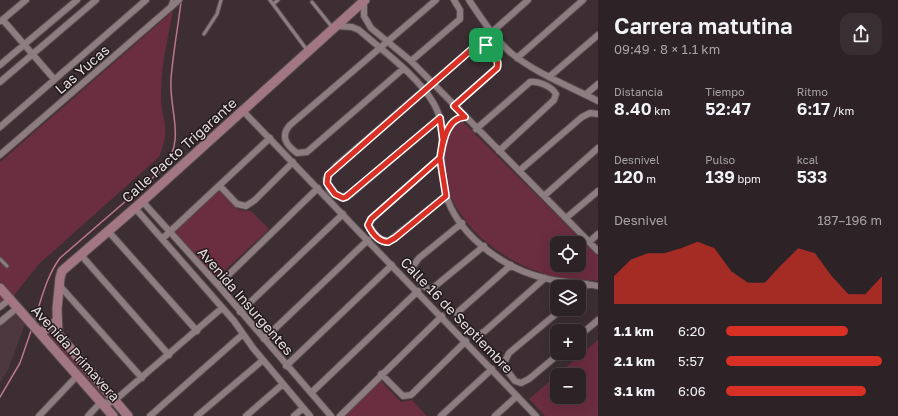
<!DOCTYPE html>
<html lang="es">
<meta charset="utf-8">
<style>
:root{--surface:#2d2226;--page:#392f32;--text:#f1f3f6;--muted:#a7a4a7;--line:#483f43;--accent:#d93025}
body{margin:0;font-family:"Golos Text",sans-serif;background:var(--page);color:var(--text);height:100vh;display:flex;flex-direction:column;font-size:15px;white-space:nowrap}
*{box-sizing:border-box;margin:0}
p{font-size:13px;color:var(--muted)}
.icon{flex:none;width:22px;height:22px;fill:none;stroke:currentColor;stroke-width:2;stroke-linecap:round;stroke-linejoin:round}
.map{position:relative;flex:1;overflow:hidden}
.sheet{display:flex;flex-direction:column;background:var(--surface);width:300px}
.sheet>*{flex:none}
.tools{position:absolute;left:550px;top:236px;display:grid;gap:8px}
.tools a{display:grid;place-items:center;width:36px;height:36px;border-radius:8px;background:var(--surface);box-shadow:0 4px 16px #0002,0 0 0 1px var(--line);font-size:20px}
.pin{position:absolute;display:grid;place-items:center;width:34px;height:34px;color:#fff;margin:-17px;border-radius:8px;box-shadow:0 2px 6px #0006}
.round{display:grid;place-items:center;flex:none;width:42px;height:42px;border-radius:12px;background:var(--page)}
.summary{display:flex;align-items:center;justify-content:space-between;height:68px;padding:0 16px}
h1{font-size:22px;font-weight:600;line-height:30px}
.metrics{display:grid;grid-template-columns:repeat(3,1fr);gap:6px;height:68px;padding:4px 16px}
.metrics div{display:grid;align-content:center}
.metrics b{font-size:17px;font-weight:600}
.metrics small{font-size:11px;font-weight:400}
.metrics p{font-size:11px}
.chart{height:112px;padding:8px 16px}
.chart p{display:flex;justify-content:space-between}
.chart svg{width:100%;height:72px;margin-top:4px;fill:var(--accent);opacity:.7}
ul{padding:0 16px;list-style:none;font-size:13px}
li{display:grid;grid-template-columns:64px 48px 1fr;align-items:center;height:30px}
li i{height:10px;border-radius:5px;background:var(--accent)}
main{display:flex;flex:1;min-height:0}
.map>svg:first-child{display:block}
</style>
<main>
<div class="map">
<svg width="598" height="416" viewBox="0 0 598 416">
<rect width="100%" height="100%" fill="#3c2e32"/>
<path fill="#4c383e" d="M15,313L25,324L8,370L0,382V325Z"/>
<path fill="#6b2d40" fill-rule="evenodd" d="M173,11C168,38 161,66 161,94C161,122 172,126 159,157L39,264L7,304L0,309V162Z
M459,121L463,122L598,256V281C584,279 569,280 556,277C504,265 449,223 443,168C441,152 446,131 459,121ZM557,243H579V265H557Z
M219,190L239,210L251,211L269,229L216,279L175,232Z
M50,331L110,400L107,402L46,334Z
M598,340V416H545L529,399L557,375V397H579V375H557Z
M381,381L401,402L412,400L427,416H344Z"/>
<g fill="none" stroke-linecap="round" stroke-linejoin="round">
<path stroke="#bb778c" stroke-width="1.5" d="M34,321C42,298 46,277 60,258L164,168C186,138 169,112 171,79C173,53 178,27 181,2
M0,397L20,363L32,328"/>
<g stroke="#594d51" stroke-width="5">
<path id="lane" d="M270,0L307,50
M312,2L332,27
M273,4L278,0
M170,6L172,0
M204,34L217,14L221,0
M0,259L7,266"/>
</g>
<g stroke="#594d51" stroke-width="8">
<path id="street" d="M469,0C481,18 495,39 511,53C537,74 569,86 598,101
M364,1V16L371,28L411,61L598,251
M3,20L54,79
M1,21L26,0
M336,26L352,27L359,30C383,51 418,76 434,104C448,129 439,146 442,171C444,181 444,192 448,201C463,239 506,269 544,278C562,283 580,282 598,286
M492,32L528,0
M517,58L583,0
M411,61L460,19V10L454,0
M0,65L77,0
M403,69L307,152L297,153C286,145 280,136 290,125L436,0
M549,77L598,35
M0,82L96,0
M586,94L598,84
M243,111L536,416
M440,118L351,194C338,202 328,193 326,179L336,166L472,49C475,48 478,45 481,45C491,43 500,60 497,68L454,106
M0,127L146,0
M476,129L530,82C539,81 551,86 556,94L554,100L499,151
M443,140C448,130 453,118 465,117
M0,155L179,0
M440,158L374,216L368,225L378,238L388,242L446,196
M519,171L582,117L590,113L598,114
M220,186L237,204L246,206L255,200L293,162
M544,196L598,148
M142,201L218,285L331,416
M135,208L234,321L253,348L310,416
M566,218L598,191
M462,223L419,258L413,266V273L426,288L429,289L434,287L484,246
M109,232L197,331
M162,239L270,138
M589,242L598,234
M81,255L169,355
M511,265L458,312L457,319L474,335L480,334L485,331L545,278
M59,285L142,378
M218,285L318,188
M579,294L587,284
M0,307L10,299
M240,312L343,214
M0,322L17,308
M579,336L598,320
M264,339L368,240
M560,353L529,379L521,383L515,381L503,365L509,353L562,309
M286,366L392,265
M381,374L403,396L411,395L466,341
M311,393L418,291
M39,416L77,376
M88,416L101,402L109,403L114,401L222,308
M150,416L243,334
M197,416L263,360
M246,416L283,384
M294,416L303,408
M340,416L442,316
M441,416L492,369
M495,416L517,396"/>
</g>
<g stroke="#594d51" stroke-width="11">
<path id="secondary" d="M0,288L113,416
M40,333L57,321
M128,416L58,334L57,309L60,278L62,271L135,208L365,0"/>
</g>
<use href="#lane" stroke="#8d7d80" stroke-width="3"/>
<use href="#street" stroke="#8d7d80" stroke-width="6"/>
<use href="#secondary" stroke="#a27682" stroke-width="9"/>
</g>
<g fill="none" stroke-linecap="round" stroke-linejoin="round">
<g stroke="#fff" stroke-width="8">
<path id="route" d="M486,45H481L472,49L328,175L327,183L335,194L343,198L346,197L440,118L443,140L440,158L446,196L395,238L388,242C379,242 372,233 368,225L371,219L440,158C443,143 446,118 465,117L454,106L497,68C500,60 492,49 486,45"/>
</g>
<use href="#route" stroke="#d93025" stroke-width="5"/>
</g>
<g text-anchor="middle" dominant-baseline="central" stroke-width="3" stroke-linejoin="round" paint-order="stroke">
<g font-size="14" fill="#e5dbdd" stroke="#1f181a">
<text transform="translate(82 69) rotate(-41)">Las Yucas</text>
<text transform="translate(179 150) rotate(-42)">Calle Pacto Trigarante</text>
<text transform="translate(246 301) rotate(49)">Avenida Insurgentes</text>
<text transform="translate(457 315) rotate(46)">Calle 16 de Septiembre</text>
<text transform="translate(76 353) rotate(48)">Avenida Primavera</text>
</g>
</g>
</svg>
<div class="tools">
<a><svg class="icon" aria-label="locate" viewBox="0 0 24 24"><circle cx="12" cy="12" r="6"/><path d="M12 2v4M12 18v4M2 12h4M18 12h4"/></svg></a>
<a><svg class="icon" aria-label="layers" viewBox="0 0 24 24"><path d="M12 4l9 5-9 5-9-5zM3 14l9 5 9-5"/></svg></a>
<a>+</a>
<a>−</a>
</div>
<div class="pin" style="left:486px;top:45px;background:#1e9e55"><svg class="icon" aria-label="arrive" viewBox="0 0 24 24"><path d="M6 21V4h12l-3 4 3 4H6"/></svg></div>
</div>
<section class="sheet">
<div class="summary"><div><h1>Carrera matutina</h1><p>09:49 · 8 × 1.1 km</p></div><a class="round"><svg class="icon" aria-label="share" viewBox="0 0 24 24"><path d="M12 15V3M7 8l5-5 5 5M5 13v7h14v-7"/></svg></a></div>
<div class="metrics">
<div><p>Distancia</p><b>8.40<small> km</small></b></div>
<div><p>Tiempo</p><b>52:47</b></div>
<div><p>Ritmo</p><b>6:17<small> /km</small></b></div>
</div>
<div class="metrics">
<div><p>Desnivel</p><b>120<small> m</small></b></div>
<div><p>Pulso</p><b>139<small> bpm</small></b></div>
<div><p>kcal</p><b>533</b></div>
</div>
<div class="chart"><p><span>Desnivel</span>187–196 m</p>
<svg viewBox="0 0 160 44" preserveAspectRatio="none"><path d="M0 44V27L10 17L20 13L30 13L40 10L50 6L60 10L70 24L80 31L90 31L100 20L110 10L120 13L130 27L140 38L150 38L160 27V44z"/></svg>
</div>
<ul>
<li><b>1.1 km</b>6:20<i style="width:78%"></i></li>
<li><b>2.1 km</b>5:57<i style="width:100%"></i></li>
<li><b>3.1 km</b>6:06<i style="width:90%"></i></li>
</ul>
</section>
</main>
